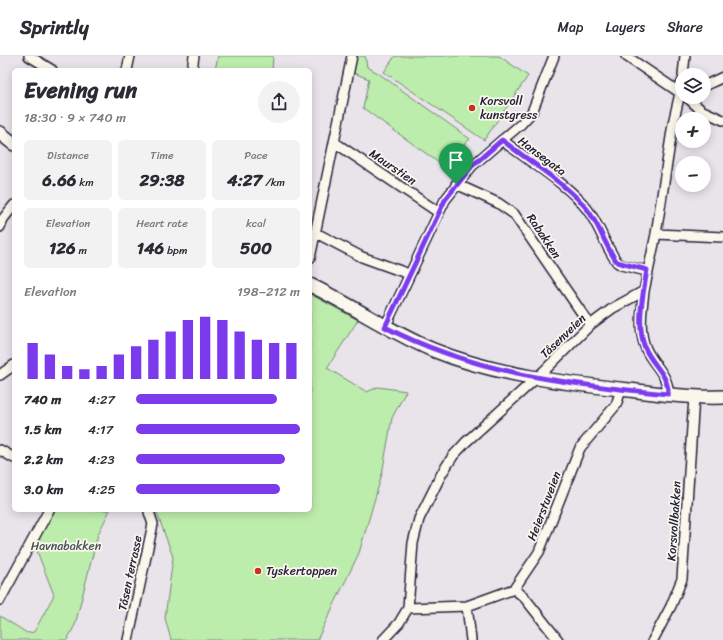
<!DOCTYPE html>
<meta charset="utf-8">
<style>
:root{--surface:#fff;--page:#f2f2f3;--text:#2b2b33;--muted:#7c7c81;--line:#e1e1e2;--accent:#7c3aed}
body{margin:0;font-family:Sriracha,sans-serif;background:var(--page);color:var(--text);height:100vh;display:flex;flex-direction:column;font-size:15px;white-space:nowrap}
*{box-sizing:border-box;margin:0}
p{font-size:13px;color:var(--muted)}
.icon{flex:none;width:22px;height:22px;fill:none;stroke:currentColor;stroke-width:2;stroke-linecap:round;stroke-linejoin:round}
.map{position:relative;flex:1;overflow:hidden}
.side{position:absolute;left:12px;top:12px;width:300px;height:444px;display:flex;flex-direction:column;background:var(--surface);border-radius:6px;box-shadow:0 2px 10px #0003}
.side>*{flex:none}
.controls{position:absolute;left:675px;top:12px;display:grid;gap:8px}
.controls a{display:grid;place-items:center;width:36px;height:36px;border-radius:50%;background:var(--surface);box-shadow:0 2px 10px #0003;font-size:20px}
.pin{position:absolute;display:grid;place-items:center;width:34px;height:34px;color:#fff;margin:-41px -17px;border-radius:50% 50% 50% 0;rotate:-45deg;box-shadow:0 0 4px #0007}
.pin .icon{rotate:45deg}
.round{display:grid;place-items:center;flex:none;width:42px;height:42px;border-radius:21px;background:var(--page)}
.head{display:flex;align-items:center;justify-content:space-between;height:68px;padding:0 12px}
h1{font-size:22px;font-weight:700;line-height:30px}
.figures{display:grid;grid-template-columns:repeat(3,1fr);gap:6px;height:68px;padding:4px 12px}
.figures div{display:grid;align-content:center;border-radius:6px;background:var(--page);text-align:center}
.figures b{font-size:17px;font-weight:700}
.figures small{font-size:11px;font-weight:400}
.figures p{font-size:11px}
.chart{height:112px;padding:8px 12px}
.chart p{display:flex;justify-content:space-between}
.chart svg{width:100%;height:72px;margin-top:4px;stroke:var(--accent);stroke-width:6}
ul{padding:0 12px;list-style:none;font-size:13px}
li{display:grid;grid-template-columns:64px 48px 1fr;align-items:center;height:30px}
li i{height:10px;border-radius:5px;background:var(--accent)}
header{display:flex;align-items:center;gap:24px;box-sizing:border-box;height:56px;padding:0 20px;background:var(--surface);border-bottom:1px solid var(--line)}
header strong{font-size:19px}
nav{display:flex;gap:22px;margin-inline-start:auto;font-size:14px}
.map>svg:first-child{display:block}
</style>
<header>
<strong>Sprintly</strong>
<nav><a>Map</a><a>Layers</a><a>Share</a></nav>
</header>
<div class="map">
<svg width="723" height="584" viewBox="0 0 723 584">
<rect width="100%" height="100%" fill="#e9e3ea"/>
<filter id="ink" filterUnits="userSpaceOnUse"><feTurbulence type="fractalNoise" baseFrequency=".025" numOctaves="2"/><feDisplacementMap in="SourceGraphic" scale="8" xChannelSelector="R" yChannelSelector="G"/><feConvolveMatrix kernelMatrix="1 2 1 2 8 2 1 2 1" color-interpolation-filters="sRGB"/></filter>
<g filter="url(#ink)">
<path fill="#bdedac" stroke="#708874" d="M218,0H273L272,14H215Z
M355,0H365L367,11L378,17L470,83L442,109L363,52L369,23L351,16Z
M395,0H499L528,20L484,84L384,16Z
M310,238L358,264L327,312L367,336L378,331L406,335L392,362L382,418L359,497L317,584H171L165,562L173,501L157,457L150,454H310Z
M51,454H110L98,478L75,569L67,584H0V560L27,577L34,576L54,539L35,490Z"/>
<g fill="none" stroke-linecap="round" stroke-linejoin="round">
<g stroke="#22223b" stroke-width="12">
<path id="street" d="M29,0L52,14
M626,0L682,38
M127,14L130,0
M192,14L194,0
M683,19L685,0
M704,30L723,21
M687,41L701,54L723,64
M502,84C527,104 568,128 587,153C600,170 605,190 617,206L621,209L647,215
M334,86L438,156
M456,128L498,147L514,158L590,269
M0,171L3,163L14,149
M316,177L362,201L409,218
M656,178L723,181
M310,202L352,0
M644,235C642,253 638,275 646,293C653,309 669,319 668,338
M385,271L445,144L472,110L521,68L532,56L554,0
M0,319L14,309
M0,394L14,402
M514,533L524,541L558,584
M0,544L49,454
M467,550L471,584
M408,552L467,550L514,533L539,496L580,392L616,349L621,334
M128,584L153,468L149,456
M383,584L399,567L408,552L413,487L419,463L442,417L453,400L466,386L543,316L590,269L613,252L644,235L656,178L673,68C676,53 680,40 682,26
M653,584L671,550L682,523L694,341"/>
</g>
<g stroke="#22223b" stroke-width="16">
<path id="secondary" d="M0,77L14,88
M310,229C352,249 390,276 433,294C495,319 564,327 629,334C660,338 692,342 723,341"/>
</g>
<use href="#street" stroke="#fbf7ec" stroke-width="9"/>
<use href="#secondary" stroke="#fbf7ec" stroke-width="13"/>
</g>
</g>
<g fill="none" stroke-linecap="round" stroke-linejoin="round" filter="url(#ink)">
<g stroke="#fff" stroke-width="8">
<path id="route" d="M502,84C526,103 569,130 587,153C600,170 605,190 617,206L647,214C643,238 636,269 645,292C652,309 669,319 668,338C571,329 473,317 385,271L445,144L472,110Z"/>
</g>
<use href="#route" stroke="#7c3aed" stroke-width="5"/>
</g>
<g fill="#c8321e" stroke="#fbf7ec" stroke-width="1.5">
<circle cx="472" cy="52" r="4"/>
<circle cx="258" cy="515" r="4"/>
</g>
<g text-anchor="middle" dominant-baseline="central" stroke-width="3.5" stroke-linejoin="round" paint-order="stroke">
<g font-size="12" fill="#22223b" stroke="#fbf7ec" text-anchor="start">
<text x="480" y="45">Korsvoll<tspan x="480" dy="14">kunstgress</tspan></text>
<text x="266" y="515">Tyskertoppen</text>
</g>
<g font-size="12" fill="#22223b" stroke="#fbf7ec">
<text transform="translate(542 100) rotate(37)">Hansegata</text>
<text transform="translate(393 111) rotate(34)">Maurstien</text>
<text transform="translate(544 180) rotate(56)">Rabakken</text>
<text transform="translate(563 280) rotate(-44)">Tåsenveien</text>
<text transform="translate(544 450) rotate(-69)">Heierstuveien</text>
<text transform="translate(674 465) rotate(-86)">Korsvollbakken</text>
<text transform="translate(130 517) rotate(-78)">Tåsen terrasse</text>
</g>
<g font-size="12" fill="#495557" stroke="#fbf7ec">
<text x="66" y="490">Havnabakken</text>
</g>
</g>
</svg>
<div class="controls">
<a><svg class="icon" aria-label="layers" viewBox="0 0 24 24"><path d="M12 4l9 5-9 5-9-5zM3 14l9 5 9-5"/></svg></a>
<a>+</a>
<a>−</a>
</div>
<div class="pin" style="left:456px;top:128px;background:#1e9e55"><svg class="icon" aria-label="arrive" viewBox="0 0 24 24"><path d="M6 21V4h12l-3 4 3 4H6"/></svg></div>
<section class="side">
<div class="head"><div><h1>Evening run</h1><p>18:30 · 9 × 740 m</p></div><a class="round"><svg class="icon" aria-label="share" viewBox="0 0 24 24"><path d="M12 15V3M7 8l5-5 5 5M5 13v7h14v-7"/></svg></a></div>
<div class="figures">
<div><p>Distance</p><b>6.66<small> km</small></b></div>
<div><p>Time</p><b>29:38</b></div>
<div><p>Pace</p><b>4:27<small> /km</small></b></div>
</div>
<div class="figures">
<div><p>Elevation</p><b>126<small> m</small></b></div>
<div><p>Heart rate</p><b>146<small> bpm</small></b></div>
<div><p>kcal</p><b>500</b></div>
</div>
<div class="chart"><p><span>Elevation</span>198–212 m</p>
<svg viewBox="0 0 160 44" preserveAspectRatio="none"><path d="M5 44V22M15 44V29M25 44V36M35 44V38M45 44V36M55 44V29M65 44V24M75 44V20M85 44V15M95 44V8M105 44V6M115 44V8M125 44V15M135 44V20M145 44V22M155 44V22"/></svg>
</div>
<ul>
<li><b>740 m</b>4:27<i style="width:86%"></i></li>
<li><b>1.5 km</b>4:17<i style="width:100%"></i></li>
<li><b>2.2 km</b>4:23<i style="width:91%"></i></li>
<li><b>3.0 km</b>4:25<i style="width:88%"></i></li>
</ul>
</section>
</div>
